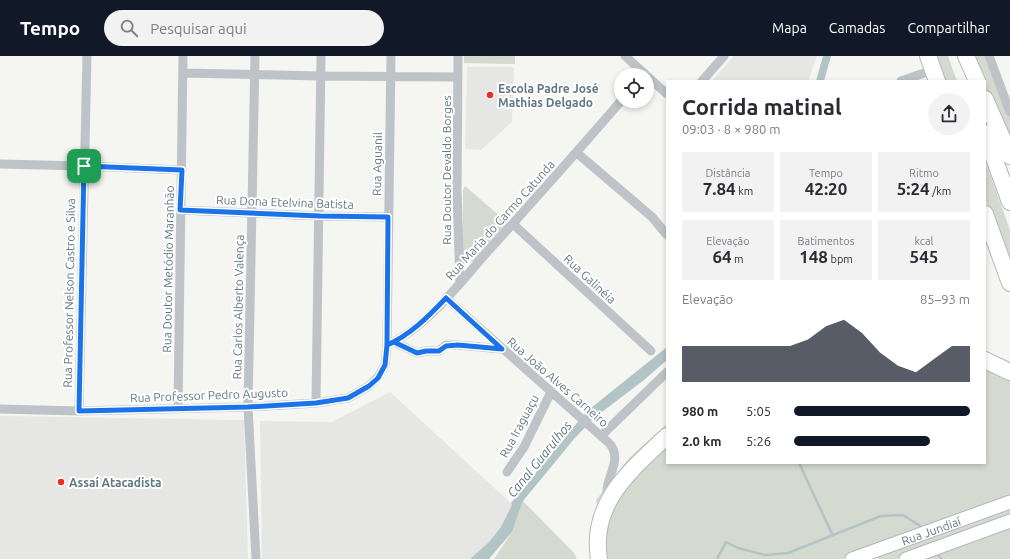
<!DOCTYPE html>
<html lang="pt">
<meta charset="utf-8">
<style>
:root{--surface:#fff;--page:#f2f2f3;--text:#2b2b33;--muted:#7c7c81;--accent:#111827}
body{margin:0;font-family:Ubuntu,sans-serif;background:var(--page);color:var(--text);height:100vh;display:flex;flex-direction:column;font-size:15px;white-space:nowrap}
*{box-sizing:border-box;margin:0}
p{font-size:13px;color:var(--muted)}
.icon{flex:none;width:22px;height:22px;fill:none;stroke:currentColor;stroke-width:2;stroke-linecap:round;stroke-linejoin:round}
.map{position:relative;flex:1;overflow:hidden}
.sheet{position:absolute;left:666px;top:24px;width:320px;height:384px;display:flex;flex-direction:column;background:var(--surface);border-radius:0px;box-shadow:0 2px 6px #0003}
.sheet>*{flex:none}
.controls{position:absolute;left:614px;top:12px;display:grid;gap:8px}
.controls a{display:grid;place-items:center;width:40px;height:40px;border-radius:50%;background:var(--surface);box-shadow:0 2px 6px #0003;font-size:20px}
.pin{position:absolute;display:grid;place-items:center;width:34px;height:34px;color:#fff;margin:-17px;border-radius:8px;box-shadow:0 2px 6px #0006}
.round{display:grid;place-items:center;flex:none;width:42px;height:42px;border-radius:21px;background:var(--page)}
.head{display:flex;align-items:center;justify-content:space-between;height:68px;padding:0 16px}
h1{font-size:22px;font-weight:700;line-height:30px}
.metrics{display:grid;grid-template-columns:repeat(3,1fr);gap:6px;height:68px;padding:4px 16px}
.metrics div{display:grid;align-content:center;border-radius:0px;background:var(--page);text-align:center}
.metrics b{font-size:17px;font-weight:700}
.metrics small{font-size:11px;font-weight:400}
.metrics p{font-size:11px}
.chart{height:112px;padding:8px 16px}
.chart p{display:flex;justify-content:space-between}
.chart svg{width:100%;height:72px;margin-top:4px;fill:var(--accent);opacity:.7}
ul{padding:0 16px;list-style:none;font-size:13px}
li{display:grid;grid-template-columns:64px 48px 1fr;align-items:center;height:30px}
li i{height:10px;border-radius:5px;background:var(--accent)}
header{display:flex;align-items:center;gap:24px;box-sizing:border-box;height:56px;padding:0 20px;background:var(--accent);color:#fff}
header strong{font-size:19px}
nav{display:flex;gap:22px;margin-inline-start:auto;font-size:14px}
.search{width:280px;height:36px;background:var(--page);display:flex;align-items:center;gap:10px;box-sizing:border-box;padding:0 14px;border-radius:22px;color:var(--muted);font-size:15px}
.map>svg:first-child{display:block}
</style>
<header>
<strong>Tempo</strong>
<div class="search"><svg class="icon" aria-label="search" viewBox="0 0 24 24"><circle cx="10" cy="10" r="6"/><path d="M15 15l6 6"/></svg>Pesquisar aqui</div>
<nav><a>Mapa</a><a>Camadas</a><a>Compartilhar</a></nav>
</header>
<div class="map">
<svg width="1010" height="503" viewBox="0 0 1010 503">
<rect width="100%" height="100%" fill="#f5f5f1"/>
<path fill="#e6e6e4" d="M734,0H817L808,25H712Z
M467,11H512L514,12L512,66L481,94L465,93Z
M390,336L513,449L501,471L489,486L470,503H262L260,365L332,366Z
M0,360L244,364L248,503H0Z"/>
<path fill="#d5dad0" d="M464,0H515V8L464,7Z
M932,0H948L957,25H941Z
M971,0H986L1010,60V87L985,32V25H982Z
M985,104L1010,174V211L985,143Z
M465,130L509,168L473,206L468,204L463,200V134Z
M985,296L1001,302L1010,308V503H878L879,495L859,503H608L596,444L630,401L667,368V407H985Z
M523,445L574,497L577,503H494L512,476Z"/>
<path fill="#b3c4c6" d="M823,0H831L824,25H816Z
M667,291V304L644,324L594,362L574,383L523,445L512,476L489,503H470L489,486L501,471L512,449L511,447L586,356Z"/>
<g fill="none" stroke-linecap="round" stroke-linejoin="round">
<path stroke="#b3c4c6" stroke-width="2.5" d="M799,407L833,480
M937,496L941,503
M717,503L726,486L738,492L765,499L788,497L881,460L903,459L925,473"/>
<g stroke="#afb7bb" stroke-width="15">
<g id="secondary">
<path id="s1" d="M852,503L1010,446"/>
<path d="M906,503L1010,465"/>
</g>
</g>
<g stroke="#b2b7ba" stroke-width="18">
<path id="trunk" d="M928,0L937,25
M966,0L977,25
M985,43L1010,100
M985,77L1010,146
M985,158L1010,227
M985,304L1010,316
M599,503C590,447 630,415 667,380"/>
</g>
<path stroke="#bdc3c6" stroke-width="9" d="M255,0L248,351L256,503
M458,0L457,135L460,227
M625,0L646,19
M989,0L1010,56
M183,17L321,20L458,21
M647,20L667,38
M702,25L724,0
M901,25L933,14
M577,97L652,161L667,179
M0,108L84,110L182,114
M180,154L319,160L388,161
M513,168L651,295
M446,242L610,388C624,406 602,424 608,444
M394,286L417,297L426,295H439L446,289H458L502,293
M387,289C428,271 460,226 490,193C534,144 578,95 621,45
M316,347L321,0
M0,353L79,355L248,351L316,347L348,342L369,330L378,321L385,309L387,289L391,0
M178,353L183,0
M79,355L87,0
M601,380L667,316
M507,416L524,391L551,336"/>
<use href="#secondary" stroke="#fff" stroke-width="13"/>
<use href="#trunk" stroke="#fff" stroke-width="16"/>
</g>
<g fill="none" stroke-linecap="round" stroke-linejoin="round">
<g stroke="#fff" stroke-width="8">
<path id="route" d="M84,110L79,355L248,351L316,347L348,342L369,330L378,322L385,309L387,289L394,286L417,297L426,295H439L446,290L458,289L502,293L446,242C428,261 410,279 387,289L388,161L320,160L180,154L182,114L84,110"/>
</g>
<use href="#route" stroke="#1a73e8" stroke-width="5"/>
</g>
<g fill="#ec2e1b" stroke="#fff" stroke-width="1.5">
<circle cx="490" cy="39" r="4"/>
<circle cx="61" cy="426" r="4"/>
</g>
<g text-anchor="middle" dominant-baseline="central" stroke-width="4" stroke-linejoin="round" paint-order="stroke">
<g font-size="12" font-weight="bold" fill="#627984" stroke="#fff" text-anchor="start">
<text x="498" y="32">Escola Padre José<tspan x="498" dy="14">Mathias Delgado</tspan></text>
<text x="69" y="426">Assaí Atacadista</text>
</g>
<g font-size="12" fill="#627984" stroke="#fff">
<text transform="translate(377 108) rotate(-89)">Rua Aguanil</text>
<text transform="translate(446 114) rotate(-90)">Rua Doutor Devaldo Borges</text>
<text transform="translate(285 146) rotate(2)">Rua Dona Etelvina Batista</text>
<text transform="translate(500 164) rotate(-48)">Rua Maria do Carmo Catunda</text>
<text transform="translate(168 213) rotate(-89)">Rua Doutor Metódio Maranhão</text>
<text transform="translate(590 223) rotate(43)">Rua Galinéia</text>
<text transform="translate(69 237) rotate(-89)">Rua Professor Nelson Castro e Silva</text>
<text transform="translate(238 251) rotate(-89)">Rua Carlos Alberto Valença</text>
<text transform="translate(558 326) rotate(41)">Rua João Alves Carneiro</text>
<text transform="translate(209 339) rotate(-2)">Rua Professor Pedro Augusto</text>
<text transform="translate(519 370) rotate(-62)">Rua Iraguaçu</text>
<text stroke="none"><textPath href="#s1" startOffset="84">Rua Jundiaí</textPath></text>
</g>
<g font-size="13" font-style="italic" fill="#59767a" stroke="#fff">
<text transform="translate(539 403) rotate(-51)">Canal Guarulhos</text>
</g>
</g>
</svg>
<div class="controls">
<a><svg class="icon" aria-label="locate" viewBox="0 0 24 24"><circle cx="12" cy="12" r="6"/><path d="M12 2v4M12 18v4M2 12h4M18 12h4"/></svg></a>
</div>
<div class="pin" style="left:84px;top:110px;background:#1e9e55"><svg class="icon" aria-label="arrive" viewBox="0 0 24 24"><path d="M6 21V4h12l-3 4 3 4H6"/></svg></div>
<section class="sheet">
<div class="head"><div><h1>Corrida matinal</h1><p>09:03 · 8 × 980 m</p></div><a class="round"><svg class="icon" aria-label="share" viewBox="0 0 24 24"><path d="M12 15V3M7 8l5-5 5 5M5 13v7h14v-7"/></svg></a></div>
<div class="metrics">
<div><p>Distância</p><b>7.84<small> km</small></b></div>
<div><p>Tempo</p><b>42:20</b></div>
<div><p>Ritmo</p><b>5:24<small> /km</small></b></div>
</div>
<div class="metrics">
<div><p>Elevação</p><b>64<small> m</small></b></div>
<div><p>Batimentos</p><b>148<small> bpm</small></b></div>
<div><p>kcal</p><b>545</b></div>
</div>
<div class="chart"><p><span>Elevação</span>85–93 m</p>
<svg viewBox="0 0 160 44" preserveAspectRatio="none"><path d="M0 44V22L10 22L20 22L30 22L40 22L50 22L60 22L70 18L80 10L90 6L100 14L110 26L120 34L130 38L140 30L150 22L160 22V44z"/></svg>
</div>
<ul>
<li><b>980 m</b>5:05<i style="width:100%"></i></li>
<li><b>2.0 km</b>5:26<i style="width:77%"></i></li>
</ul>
</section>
</div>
